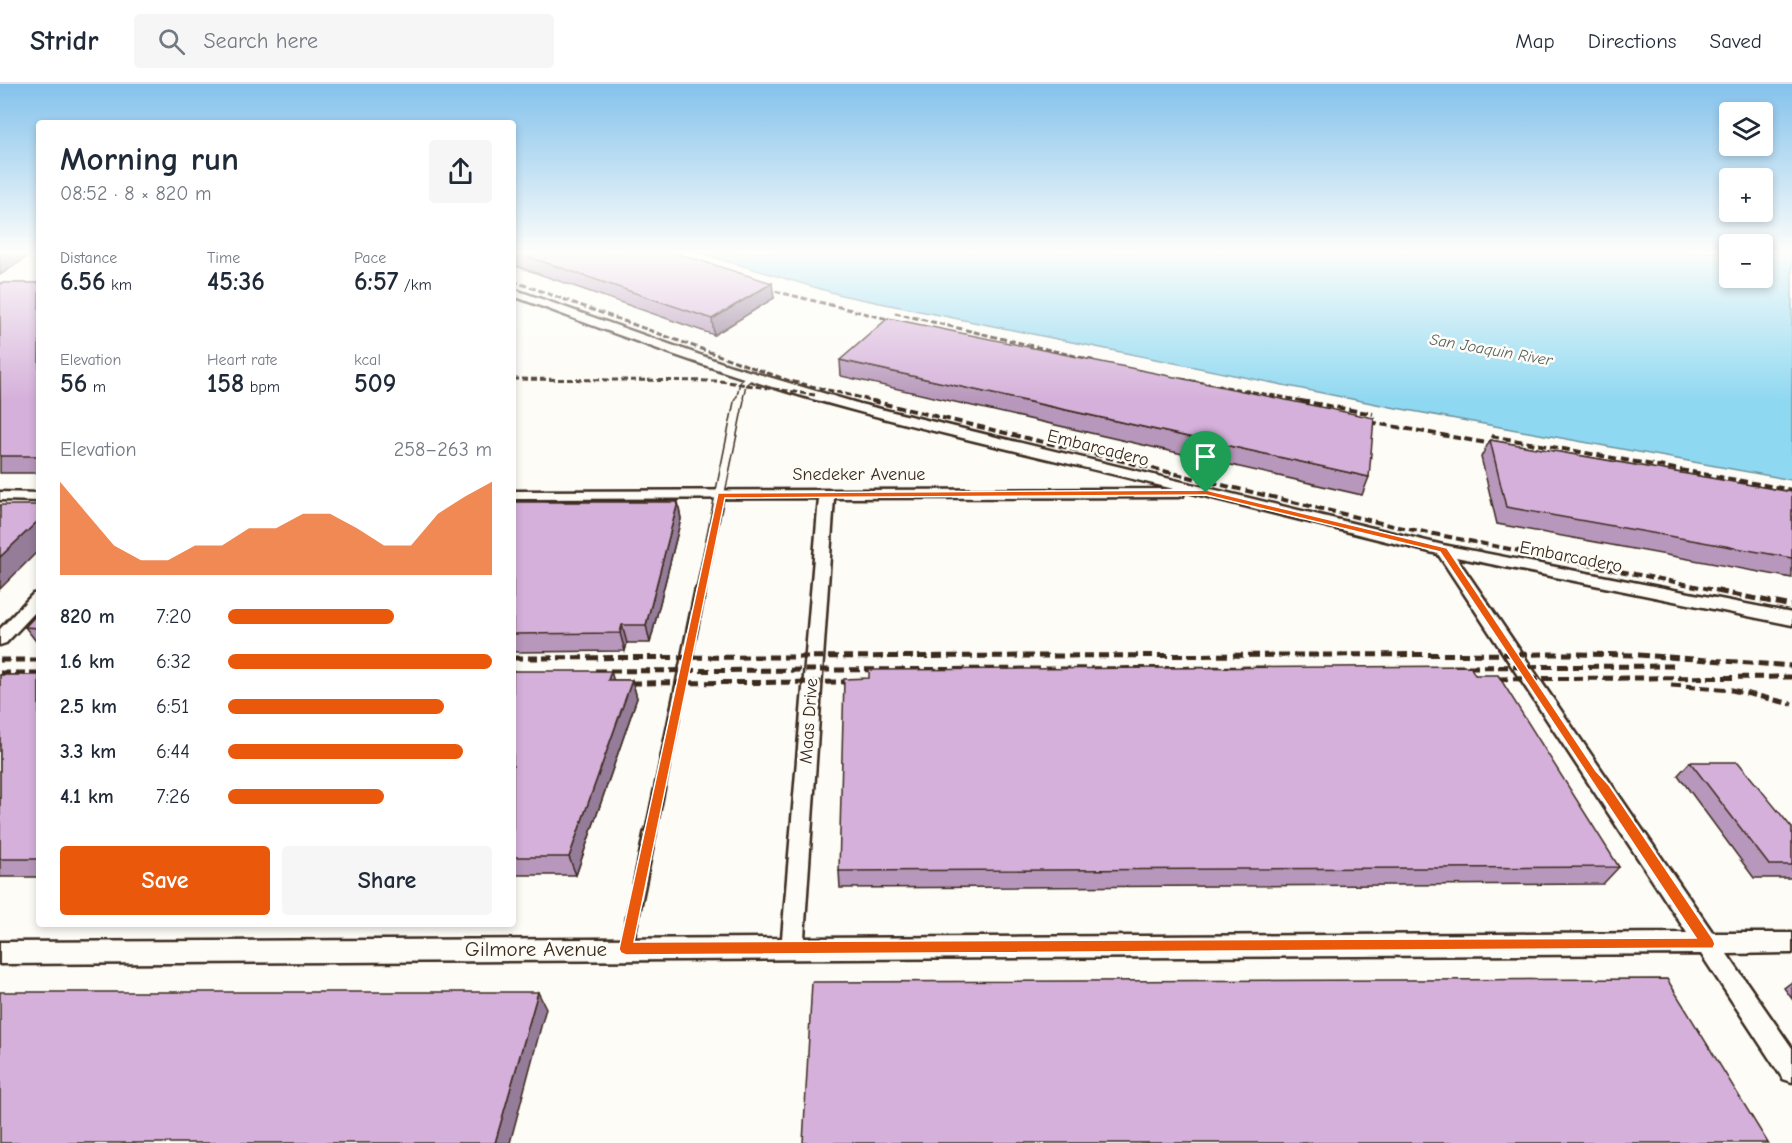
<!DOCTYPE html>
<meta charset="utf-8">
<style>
:root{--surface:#fff;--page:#f6f6f7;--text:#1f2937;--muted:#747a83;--line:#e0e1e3;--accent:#ea580c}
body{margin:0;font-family:"Comic Neue",sans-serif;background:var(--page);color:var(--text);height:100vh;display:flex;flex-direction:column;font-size:22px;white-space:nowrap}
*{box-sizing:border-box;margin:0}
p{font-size:20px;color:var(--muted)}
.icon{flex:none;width:33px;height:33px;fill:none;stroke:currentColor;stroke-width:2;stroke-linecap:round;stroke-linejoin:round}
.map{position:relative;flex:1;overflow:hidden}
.panel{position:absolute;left:36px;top:36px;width:480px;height:807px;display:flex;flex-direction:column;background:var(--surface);border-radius:6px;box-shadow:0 3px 9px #0003}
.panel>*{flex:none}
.buttons{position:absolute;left:1719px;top:18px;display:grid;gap:12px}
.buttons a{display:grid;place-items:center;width:54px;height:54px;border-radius:6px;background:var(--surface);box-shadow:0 3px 9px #0003;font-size:30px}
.pin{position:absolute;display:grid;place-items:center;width:51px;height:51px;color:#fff;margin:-62px -26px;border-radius:50% 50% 50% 0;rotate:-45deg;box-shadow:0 0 6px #0007}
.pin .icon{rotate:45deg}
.round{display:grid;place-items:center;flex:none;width:63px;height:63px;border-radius:6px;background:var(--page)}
.head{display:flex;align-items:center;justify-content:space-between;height:102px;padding:0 24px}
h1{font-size:33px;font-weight:700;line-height:45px}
.figures{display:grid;grid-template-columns:repeat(3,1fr);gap:9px;height:102px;padding:6px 24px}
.figures div{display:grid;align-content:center}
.figures b{font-size:26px;font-weight:700}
.figures small{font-size:16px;font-weight:400}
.figures p{font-size:16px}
.chart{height:168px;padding:12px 24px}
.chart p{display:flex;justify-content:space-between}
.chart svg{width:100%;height:108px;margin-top:6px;fill:var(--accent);opacity:.7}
.button{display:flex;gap:12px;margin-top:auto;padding:12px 24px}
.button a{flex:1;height:69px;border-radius:6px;background:var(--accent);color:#fff;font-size:24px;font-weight:700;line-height:69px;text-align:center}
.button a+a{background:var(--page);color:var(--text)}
ul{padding:0 24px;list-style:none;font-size:20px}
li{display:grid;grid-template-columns:96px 72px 1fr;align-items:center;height:45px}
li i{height:15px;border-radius:8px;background:var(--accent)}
header{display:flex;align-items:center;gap:36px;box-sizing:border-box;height:84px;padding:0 30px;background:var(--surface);border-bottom:2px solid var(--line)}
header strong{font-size:28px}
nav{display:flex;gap:33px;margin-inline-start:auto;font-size:21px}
.search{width:420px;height:54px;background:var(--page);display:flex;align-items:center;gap:15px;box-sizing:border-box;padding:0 21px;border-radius:6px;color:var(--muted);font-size:22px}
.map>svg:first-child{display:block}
</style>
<header>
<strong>Stridr</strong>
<div class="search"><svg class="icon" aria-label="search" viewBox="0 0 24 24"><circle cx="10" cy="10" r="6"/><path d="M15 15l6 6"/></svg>Search here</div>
<nav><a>Map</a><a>Directions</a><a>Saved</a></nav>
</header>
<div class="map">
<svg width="1792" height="1059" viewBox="0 0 1792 1059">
<rect width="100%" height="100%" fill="#fdfcf7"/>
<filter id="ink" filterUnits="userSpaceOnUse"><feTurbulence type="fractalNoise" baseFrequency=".0167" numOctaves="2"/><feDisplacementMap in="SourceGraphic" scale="12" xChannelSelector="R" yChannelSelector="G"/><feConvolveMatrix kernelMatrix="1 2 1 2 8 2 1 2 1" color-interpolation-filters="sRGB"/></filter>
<g filter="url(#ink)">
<path fill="#8fd8f1" stroke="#6d929d" stroke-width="1.5" d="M696,168H1729L1730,194H1762L1763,168H1792V396L1396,324L841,211Z"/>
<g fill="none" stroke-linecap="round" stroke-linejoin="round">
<g stroke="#3b2a1e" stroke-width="8">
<path id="service-far3" d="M739,318L743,299L750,293"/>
</g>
<g stroke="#3b2a1e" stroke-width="11">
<path id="service-far2" d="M700,508L739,317"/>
</g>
<g stroke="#3b2a1e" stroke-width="14">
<path id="service-far1" d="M650,751L700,507"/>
</g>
<g stroke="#3b2a1e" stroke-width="16">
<path id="service" d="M626,865L650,749"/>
</g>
<g stroke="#3b2a1e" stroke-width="5">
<path id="minor" d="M513,205L731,282L860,320L1443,461L1792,529V541L1456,473L1713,849H1792V869L1727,870L1792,964V998L1783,995L1701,870L0,880V858L782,854L819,414L513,415V407L1174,405C1052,375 929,348 809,314C708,285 611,248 513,212ZM1184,407L1438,470L1687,849L804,854L834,414L1178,413L1183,412Z
M0,408L39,409V417L0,416Z
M39,509V524L6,559L0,561V545L33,510Z"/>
</g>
<use href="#service-far3" stroke="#fdfcf7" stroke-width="5"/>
<use href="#service-far2" stroke="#fdfcf7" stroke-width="8"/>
<use href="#service-far1" stroke="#fdfcf7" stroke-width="9"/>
<use href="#service" stroke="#fdfcf7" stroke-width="11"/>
<use href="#minor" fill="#fdfcf7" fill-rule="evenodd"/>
<path stroke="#3b2a1e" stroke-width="3" stroke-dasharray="6 3" stroke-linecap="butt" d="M513,197L790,297L879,318
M758,203L904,239
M895,229L1096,277
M513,295L720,297L815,311
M1181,295L1309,318"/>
<path stroke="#3b2a1e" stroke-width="4" stroke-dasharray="8 4" stroke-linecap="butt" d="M872,317L1389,441L1725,508
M1301,317L1373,330
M1358,336L1503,362
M1491,352L1792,406"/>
<path stroke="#3b2a1e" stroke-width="5" stroke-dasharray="10 5" stroke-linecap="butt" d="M1717,507L1792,522
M513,574L1571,570L1639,571L1792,582
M0,576H39
M1453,583L1678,582
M595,587L1270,584
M0,589H39
M1483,595L1792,593
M616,599L859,598
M1671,601L1732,606L1792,620"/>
</g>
<path fill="#b797bb" stroke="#3b2a1e" stroke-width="1.5" d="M513,168L774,214L714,251L513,181Z
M0,199H39V389H0Z
M840,276L1369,393L1362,411L841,292Z
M1490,356L1792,408V494L1497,440L1481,373Z
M513,418H678L681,435L650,559H627L625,567L513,568Z
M39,528V561L25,543Z
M513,587L614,596H632L637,614L576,791H513Z
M0,591H39V793H0Z
M1475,591L1619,783L1603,800L840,804L839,787Z
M1690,678L1792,744V794H1754L1678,691Z
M1792,898V915L1784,904Z"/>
<path fill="#957b99" stroke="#3b2a1e" stroke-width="1.5" d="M3,168H35L0,191V170Z
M772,199L774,214L714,251L712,235Z
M678,418L681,435L650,559L646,541Z
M39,436V466L0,505V473Z
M622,541L627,559L625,567L620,549Z
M611,587L616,605L608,596Z
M632,596L637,614L576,791L569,773Z
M538,908L546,924L510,1059H495Z"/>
<path fill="#d5b0da" stroke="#3b2a1e" stroke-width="1.5" d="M514,168H673L772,199L712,235Z
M0,199H39V372H0Z
M888,234L1374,334L1369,393L840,276Z
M1490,356L1792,408V474L1506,423Z
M513,418H678L646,541H622L620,549L513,550Z
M0,421H39V436L0,473Z
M39,528V544L25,543Z
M1470,582L1475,591H1498L1619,783L839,787L844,595L869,594V586Z
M513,587H611L608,596H632L569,773H513Z
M0,591H39V775H0Z
M1690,678H1738L1792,744V781H1769Z
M1667,895L1768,1059H803L812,898Z
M0,908H538L495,1059H0Z"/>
</g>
<linearGradient id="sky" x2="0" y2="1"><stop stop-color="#84c2ec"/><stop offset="0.53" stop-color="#fefefb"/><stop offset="1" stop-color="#fefefb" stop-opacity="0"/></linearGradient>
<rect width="1792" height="317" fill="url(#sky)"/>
<path fill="#ea580c" stroke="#fff" stroke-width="1.5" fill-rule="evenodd" d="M1206,406L1447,464L1596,687L1609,701L1713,855L1715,860L1713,864L626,871L621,869L619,865L718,409ZM1206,411L1440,468L1696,854L634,858L725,414Z"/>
<g text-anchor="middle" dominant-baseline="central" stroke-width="5" stroke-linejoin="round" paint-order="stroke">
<g font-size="16" font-style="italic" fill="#545e5d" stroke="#fdfcf7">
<text transform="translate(1491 266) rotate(10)">San Joaquin River</text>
</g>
<g font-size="18" fill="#3b2a1e" stroke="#fdfcf7">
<text transform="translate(1098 364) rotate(14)">Embarcadero</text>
<text x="859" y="390">Snedeker Avenue</text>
<text transform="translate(1571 473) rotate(11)">Embarcadero</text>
<text transform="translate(809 637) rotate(-86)">Maas Drive</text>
</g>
<g font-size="21" fill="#3b2a1e" stroke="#fdfcf7">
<text x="536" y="865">Gilmore Avenue</text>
</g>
</g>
</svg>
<div class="buttons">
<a><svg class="icon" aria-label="layers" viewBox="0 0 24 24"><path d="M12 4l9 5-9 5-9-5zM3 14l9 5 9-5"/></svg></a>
<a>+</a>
<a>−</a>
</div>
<div class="pin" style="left:1206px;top:409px;background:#1e9e55"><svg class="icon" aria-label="arrive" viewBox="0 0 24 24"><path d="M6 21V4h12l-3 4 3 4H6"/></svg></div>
<section class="panel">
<div class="head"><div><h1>Morning run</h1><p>08:52 · 8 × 820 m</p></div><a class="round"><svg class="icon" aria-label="share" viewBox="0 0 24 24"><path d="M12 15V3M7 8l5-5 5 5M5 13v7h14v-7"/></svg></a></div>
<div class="figures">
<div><p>Distance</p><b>6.56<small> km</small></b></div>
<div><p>Time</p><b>45:36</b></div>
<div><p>Pace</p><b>6:57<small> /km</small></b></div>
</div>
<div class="figures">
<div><p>Elevation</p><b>56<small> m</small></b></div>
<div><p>Heart rate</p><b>158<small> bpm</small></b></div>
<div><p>kcal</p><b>509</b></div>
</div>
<div class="chart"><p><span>Elevation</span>258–263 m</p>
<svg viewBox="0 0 160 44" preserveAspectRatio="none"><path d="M0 44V6L10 19L20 32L30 38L40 38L50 32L60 32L70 25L80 25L90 19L100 19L110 25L120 32L130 32L140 19L150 12L160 6V44z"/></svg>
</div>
<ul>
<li><b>820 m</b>7:20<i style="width:63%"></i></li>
<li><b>1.6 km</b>6:32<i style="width:100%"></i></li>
<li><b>2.5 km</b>6:51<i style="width:82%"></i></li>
<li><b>3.3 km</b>6:44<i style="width:89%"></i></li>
<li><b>4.1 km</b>7:26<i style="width:59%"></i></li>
</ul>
<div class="button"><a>Save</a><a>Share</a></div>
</section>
</div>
